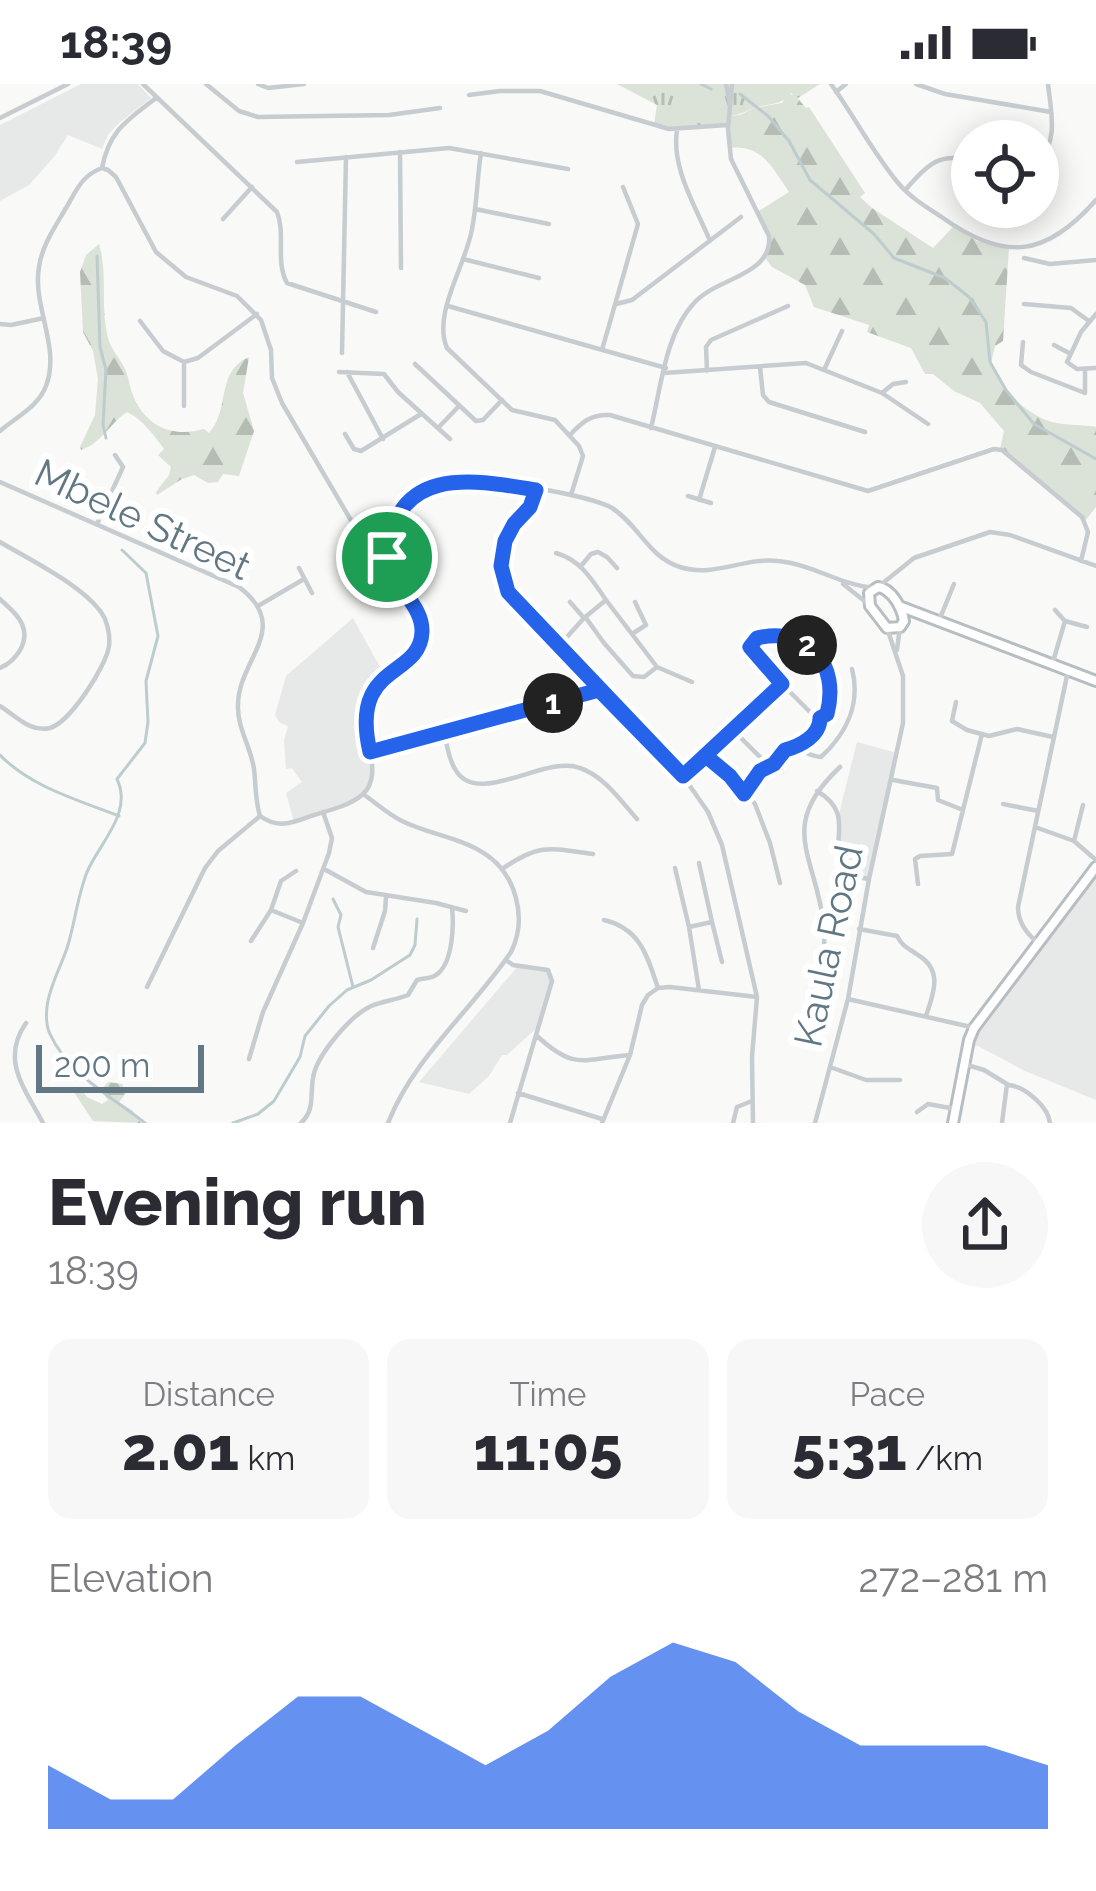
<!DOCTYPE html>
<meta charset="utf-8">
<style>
:root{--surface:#fff;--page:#f7f7f7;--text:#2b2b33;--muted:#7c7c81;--accent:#2563eb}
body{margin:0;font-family:Raleway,sans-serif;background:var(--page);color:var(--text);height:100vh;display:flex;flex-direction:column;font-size:45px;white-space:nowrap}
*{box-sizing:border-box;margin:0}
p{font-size:39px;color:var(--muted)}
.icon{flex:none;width:66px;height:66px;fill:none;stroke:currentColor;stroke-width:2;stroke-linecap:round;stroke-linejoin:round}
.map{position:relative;height:1039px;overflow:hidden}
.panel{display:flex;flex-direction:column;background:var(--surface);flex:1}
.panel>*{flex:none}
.buttons{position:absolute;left:951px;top:36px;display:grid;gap:24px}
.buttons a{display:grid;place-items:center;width:108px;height:108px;border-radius:50%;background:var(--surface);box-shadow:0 6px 30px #0003;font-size:60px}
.scale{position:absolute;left:36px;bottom:30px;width:168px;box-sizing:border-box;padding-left:12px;border:6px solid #617884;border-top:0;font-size:33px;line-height:42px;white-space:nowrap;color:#617884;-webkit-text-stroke:9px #fff;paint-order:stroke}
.pin{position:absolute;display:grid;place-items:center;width:102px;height:102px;color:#fff;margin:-51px;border:6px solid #fff;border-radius:50%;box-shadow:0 3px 12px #0007}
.km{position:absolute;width:60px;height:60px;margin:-30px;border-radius:50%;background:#222;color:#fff;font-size:33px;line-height:60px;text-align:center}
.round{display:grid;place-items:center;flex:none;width:126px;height:126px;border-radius:63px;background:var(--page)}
.headline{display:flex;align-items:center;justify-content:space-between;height:204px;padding:0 48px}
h1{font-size:66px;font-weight:800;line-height:90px}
.metrics{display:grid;grid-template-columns:repeat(3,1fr);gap:18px;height:204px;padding:12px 48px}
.metrics div{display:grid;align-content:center;border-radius:24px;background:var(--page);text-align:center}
.metrics b{font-size:60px;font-weight:800}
.metrics small{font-size:33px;font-weight:400}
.metrics p{font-size:33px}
.chart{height:336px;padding:24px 48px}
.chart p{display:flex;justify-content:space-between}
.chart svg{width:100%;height:216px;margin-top:12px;fill:var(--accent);opacity:.7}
.status{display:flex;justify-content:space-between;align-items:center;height:84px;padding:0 60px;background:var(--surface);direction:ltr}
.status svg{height:33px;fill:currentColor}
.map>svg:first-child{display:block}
</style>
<div class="status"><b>18:39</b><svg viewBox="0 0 49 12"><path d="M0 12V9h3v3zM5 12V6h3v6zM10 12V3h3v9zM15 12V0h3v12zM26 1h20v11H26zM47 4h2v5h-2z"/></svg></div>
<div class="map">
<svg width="1096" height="1039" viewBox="0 0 1096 1039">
<defs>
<pattern id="grass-tufts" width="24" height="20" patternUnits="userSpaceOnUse" patternTransform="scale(3)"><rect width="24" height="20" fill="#dbe2d7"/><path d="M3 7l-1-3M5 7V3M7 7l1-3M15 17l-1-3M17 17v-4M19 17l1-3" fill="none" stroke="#b5bcb4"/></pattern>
<pattern id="forest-firs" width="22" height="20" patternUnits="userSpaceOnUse" patternTransform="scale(3)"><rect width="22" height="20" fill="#dbe2d7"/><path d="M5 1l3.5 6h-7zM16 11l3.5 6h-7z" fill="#b5bcb4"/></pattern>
</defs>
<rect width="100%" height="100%" fill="#f9f9f7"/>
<path fill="#e7e9e8" d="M81,0H138L151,14L119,39L108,51L102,65L68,51L54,73L29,101L0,117V41Z
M353,534L385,592L372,609L364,636L372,680L370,700L357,715L294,738L286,709L302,698L292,684L286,685L284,656L288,642L279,638L275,631L286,592Z
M857,658L897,669L869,795L851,791L838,782L839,730Z
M1096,783V1016L1025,987L978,962L968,961L971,949Z
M518,882L550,887L552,891L539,942L507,971H502L489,992L469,1010L419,998Z"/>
<path fill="url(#grass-tufts)" d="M617,0H820L798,14L791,9C780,22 772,19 757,23C747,26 741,31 730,32L729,41L677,45L654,40L657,21Z"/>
<path fill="url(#forest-firs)" d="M788,10L795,11L806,24L809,23L865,109L860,113L872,124L933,164L953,143L977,157L1009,164L1003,257L995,262L991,279C1000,303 1021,326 1046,336C1061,342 1080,340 1096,343V423L1085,437L1000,365L1004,347L980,319L954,307L933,290H925L911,264L867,248L869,241L814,223L805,201L772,183L766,175L771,156L757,128L789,108C772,83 762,60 729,64V32L740,31L754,24L782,19Z
M99,160C108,189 100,223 108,254C111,266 121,275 126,287C129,296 130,305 134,314C147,343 174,354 204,345L209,349C231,325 215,288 249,273L243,309L254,347L239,392L223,390L218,398L208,399L194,391L182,395L157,411L156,408L169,391L171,383L158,371L164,365C154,351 142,335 127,328C110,339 101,360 81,366L80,363L95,331L98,295L93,267L83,248L80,188L86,171Z
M108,998L122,1000L126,1009L119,1018L132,1026L141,1039L93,1037L74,1008L80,1004L87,1013L102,1020L108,1016L101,1006Z"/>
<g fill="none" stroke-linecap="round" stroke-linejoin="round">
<path stroke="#bdcccf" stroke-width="3" d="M701,0L711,5
M740,10L768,32L789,57L810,96L874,150L894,174L945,194L969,213L986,238L990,278L1006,306L1034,340L1096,375
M97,172L100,263L106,286L103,341L106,354
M122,466L146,489L158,552L146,597L148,638L145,659L117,695C133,729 100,758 87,788C78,811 75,837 68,861C62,881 49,902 47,923C46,932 46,942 50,950C68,990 112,1013 145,1039
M0,671C31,703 78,716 119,732
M333,815L341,831L338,843L353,903
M233,1039L258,1030L274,1017L300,973L305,952L329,922L347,906L371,896L410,871L415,861L417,835"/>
<g stroke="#b6bec2" stroke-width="14">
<path id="secondary" d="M878,503C892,505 902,524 904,537L900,543L887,544L870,522L869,509Z
M899,522L1096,597
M953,1039L969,956L974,944L1096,783"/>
</g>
<path stroke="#c6cccf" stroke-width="4.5" d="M143,0L277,128C286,151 275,177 287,199L376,228
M206,0L239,27L258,33L389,31L440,24
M258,0L268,4L304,0
M726,0L730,20
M831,0C854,32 873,69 899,100C911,114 928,124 943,134C1005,178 1046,173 1096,116
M916,0L945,10L1051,28
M836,8L846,0
M469,11L500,7H540L669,45L727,41
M0,34L68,0
M677,46C671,84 696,123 710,157
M400,68L401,184
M481,69C477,94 477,120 472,145C466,181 432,230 447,264L512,326L555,336L579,362L583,372L571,411
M297,78L449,64L568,85
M1038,79C1059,55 1051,29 1048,0
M102,84L108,86L116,93L156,168L186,193L237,212L261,236L271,266L272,294L282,319L362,455L376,471L387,473
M907,104C926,82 941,66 972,78
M475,125L549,140
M223,135L252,103
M1024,174L1050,180L1096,176
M463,175L539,194
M616,220L632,216L741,133
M1024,220L1071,224L1089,237
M448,222L666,284
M1096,230L1081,248L1067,278L1077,285L1096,284
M140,237L163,267L184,278L198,274L257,230
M0,240L11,241L44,234
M1023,258L1021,281L1031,288L1085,309V286
M1054,261L1069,269
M602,266L638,140L623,103
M342,269L346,73
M415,280L476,337L483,336L502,316
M760,283L763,311L769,318L865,348
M824,286L842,247
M707,287L706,263L711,256L788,222
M339,288L384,290L398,308L450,355
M347,288L383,355
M664,289L806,279L882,309L928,340
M882,309L893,300L906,298
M184,322V278
M438,344L459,322
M651,344C661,304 665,249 695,218C717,194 773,191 769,152L731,75L728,45L732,0
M0,347C16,333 38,323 46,302C61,263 32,222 39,183C42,161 55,143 66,124C76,107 82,91 102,84C109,46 128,36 156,14
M345,350L354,365L361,367L421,330
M570,351C582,338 591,330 610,331L868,407L994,365L1002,366L1082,433L1088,448L1081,477
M0,398L239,503C293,544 238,575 238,621C237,644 251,663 254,685C256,701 255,716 260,732
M536,406L530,423L514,440L505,457L501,482L508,508L683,692L708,728L722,761L757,913L752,973L753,1039
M688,412L711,419
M699,416L715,363
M97,440L123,383L115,371
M0,458C28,475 91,505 105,535C108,543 110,554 109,562C106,583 70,638 50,644C30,649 15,631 0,622
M556,469C581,476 592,496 606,516L584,534L558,563
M581,482L591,470L598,468L607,473L617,484
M299,484L312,509
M843,500L867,519
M878,503L914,474L990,448L1010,451L1096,482
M0,515C7,522 18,530 22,540C30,558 16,577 0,584
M606,516L657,583L692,598
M570,518L584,534
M258,522L304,495
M1055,526L1065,537L1087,543
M586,534L604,559L633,592L644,593L657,583
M938,539L954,500
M632,550L646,541L635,518
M897,566L900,543
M1052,581L1065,537
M956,618L952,637L967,646L989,652L1017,645L1053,653
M733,646L767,680
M444,648C447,660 448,674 455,685C477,725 545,670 580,684C604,692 621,717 637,735
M798,664L818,645L820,634
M370,668L599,606
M706,672L727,688L755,720L770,759L780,799
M685,691L782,600L814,632L820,634L827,630C830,617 832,605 828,591C819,560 777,537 750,560L753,569L782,600
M893,696L937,704L938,716L963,726
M817,707C853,728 833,752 839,785L850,791L868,795
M363,710C376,719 388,730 402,737C428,750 458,753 482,768C516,788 528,834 511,868C472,926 414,973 388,1039
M744,710L760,687L774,679L785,666C799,661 806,672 821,673C846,650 861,620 852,585
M1003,720L1038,727
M260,732C278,745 292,739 311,732C327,727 349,722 362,711C389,688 352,642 373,607C387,584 421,577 422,546C422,505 372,502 392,447C396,436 403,424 412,416C423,406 437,399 452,397C479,392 590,411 612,424C639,441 648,473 680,483C714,494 744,473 778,477C812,480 840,501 874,504
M1035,743L1074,757L1096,776
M1074,757L1083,721
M675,784L689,843L699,906
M324,785L366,808L436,819L466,827
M502,785C540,759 549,764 593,770
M918,800L915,775L920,772L952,770L982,650
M271,826L303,839
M604,836C641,845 647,872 658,904
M712,838L722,878
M689,843L712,838L699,779
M859,845L897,852C902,862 908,864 918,871C943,886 934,909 926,932
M251,857L271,826L281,797L296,787
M1036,857C1025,848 1018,838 1018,823L1068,587
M373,864L385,827L386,813
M506,876L513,881L548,886L552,897L510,1039
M147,903L205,784L218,767L260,732
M848,915L971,943
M805,926C815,899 827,871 824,842C816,771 776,743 840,683
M26,939C0,976 25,1005 43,1039
M537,952C575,987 583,975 630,971
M249,975L263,928L303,839L329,769L332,754L323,728
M964,980L984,986L1007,1000L1002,1039
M830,983L866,996H900
M1009,1001C1025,1003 1048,1022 1050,1039
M518,1009L602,1035
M917,1028L928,1020L956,1025
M301,1039C315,1026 310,1012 313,994C316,972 350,932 371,922C383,917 396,916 408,911L417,896C423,894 431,895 436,891C453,880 454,841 452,824
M602,1039L630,971L642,921L648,911L658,904L670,903L757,913
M733,1039L737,1023L752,1017
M815,1039L848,915L869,795L903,639V592L888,547"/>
<use href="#secondary" stroke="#fff" stroke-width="8"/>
</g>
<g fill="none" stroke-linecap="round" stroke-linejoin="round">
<g stroke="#fff" stroke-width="24">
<path id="route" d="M387,473C390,502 423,519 422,548C420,595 349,578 370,668L599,606L683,692L782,600L750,563L757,554C809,542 840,581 827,630L820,634C820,652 800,662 785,666L774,680L760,687L744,710L730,692L706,672L683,692L508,508L501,482L505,457L514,440L530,423L536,406C471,395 395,381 387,473"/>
</g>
<use href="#route" stroke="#2563eb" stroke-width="15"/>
</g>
<g text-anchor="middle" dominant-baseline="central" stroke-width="12" stroke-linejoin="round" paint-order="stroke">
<g font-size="39" fill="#617884" stroke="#fff">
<text transform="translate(143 435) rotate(25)">Mbele Street</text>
<text transform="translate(828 862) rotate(-78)">Kaula Road</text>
</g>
</g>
</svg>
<div class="buttons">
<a><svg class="icon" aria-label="locate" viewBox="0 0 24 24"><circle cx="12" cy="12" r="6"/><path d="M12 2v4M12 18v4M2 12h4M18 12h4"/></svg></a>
</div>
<div class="scale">200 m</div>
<div class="pin" style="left:387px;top:473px;background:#1e9e55"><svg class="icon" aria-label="arrive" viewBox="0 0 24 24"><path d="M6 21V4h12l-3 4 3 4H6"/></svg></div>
<b class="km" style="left:553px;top:619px">1</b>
<b class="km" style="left:807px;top:561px">2</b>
</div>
<section class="panel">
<div class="headline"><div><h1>Evening run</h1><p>18:39</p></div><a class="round"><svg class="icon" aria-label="share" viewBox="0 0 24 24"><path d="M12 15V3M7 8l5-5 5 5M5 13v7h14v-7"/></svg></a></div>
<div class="metrics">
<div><p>Distance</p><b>2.01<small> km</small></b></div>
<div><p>Time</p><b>11:05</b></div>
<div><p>Pace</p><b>5:31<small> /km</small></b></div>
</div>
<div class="chart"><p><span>Elevation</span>272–281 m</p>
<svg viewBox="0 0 160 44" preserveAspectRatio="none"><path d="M0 44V31L10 38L20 38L30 27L40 17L50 17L60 24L70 31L80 24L90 13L100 6L110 10L120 20L130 27L140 27L150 27L160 31V44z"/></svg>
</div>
</section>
